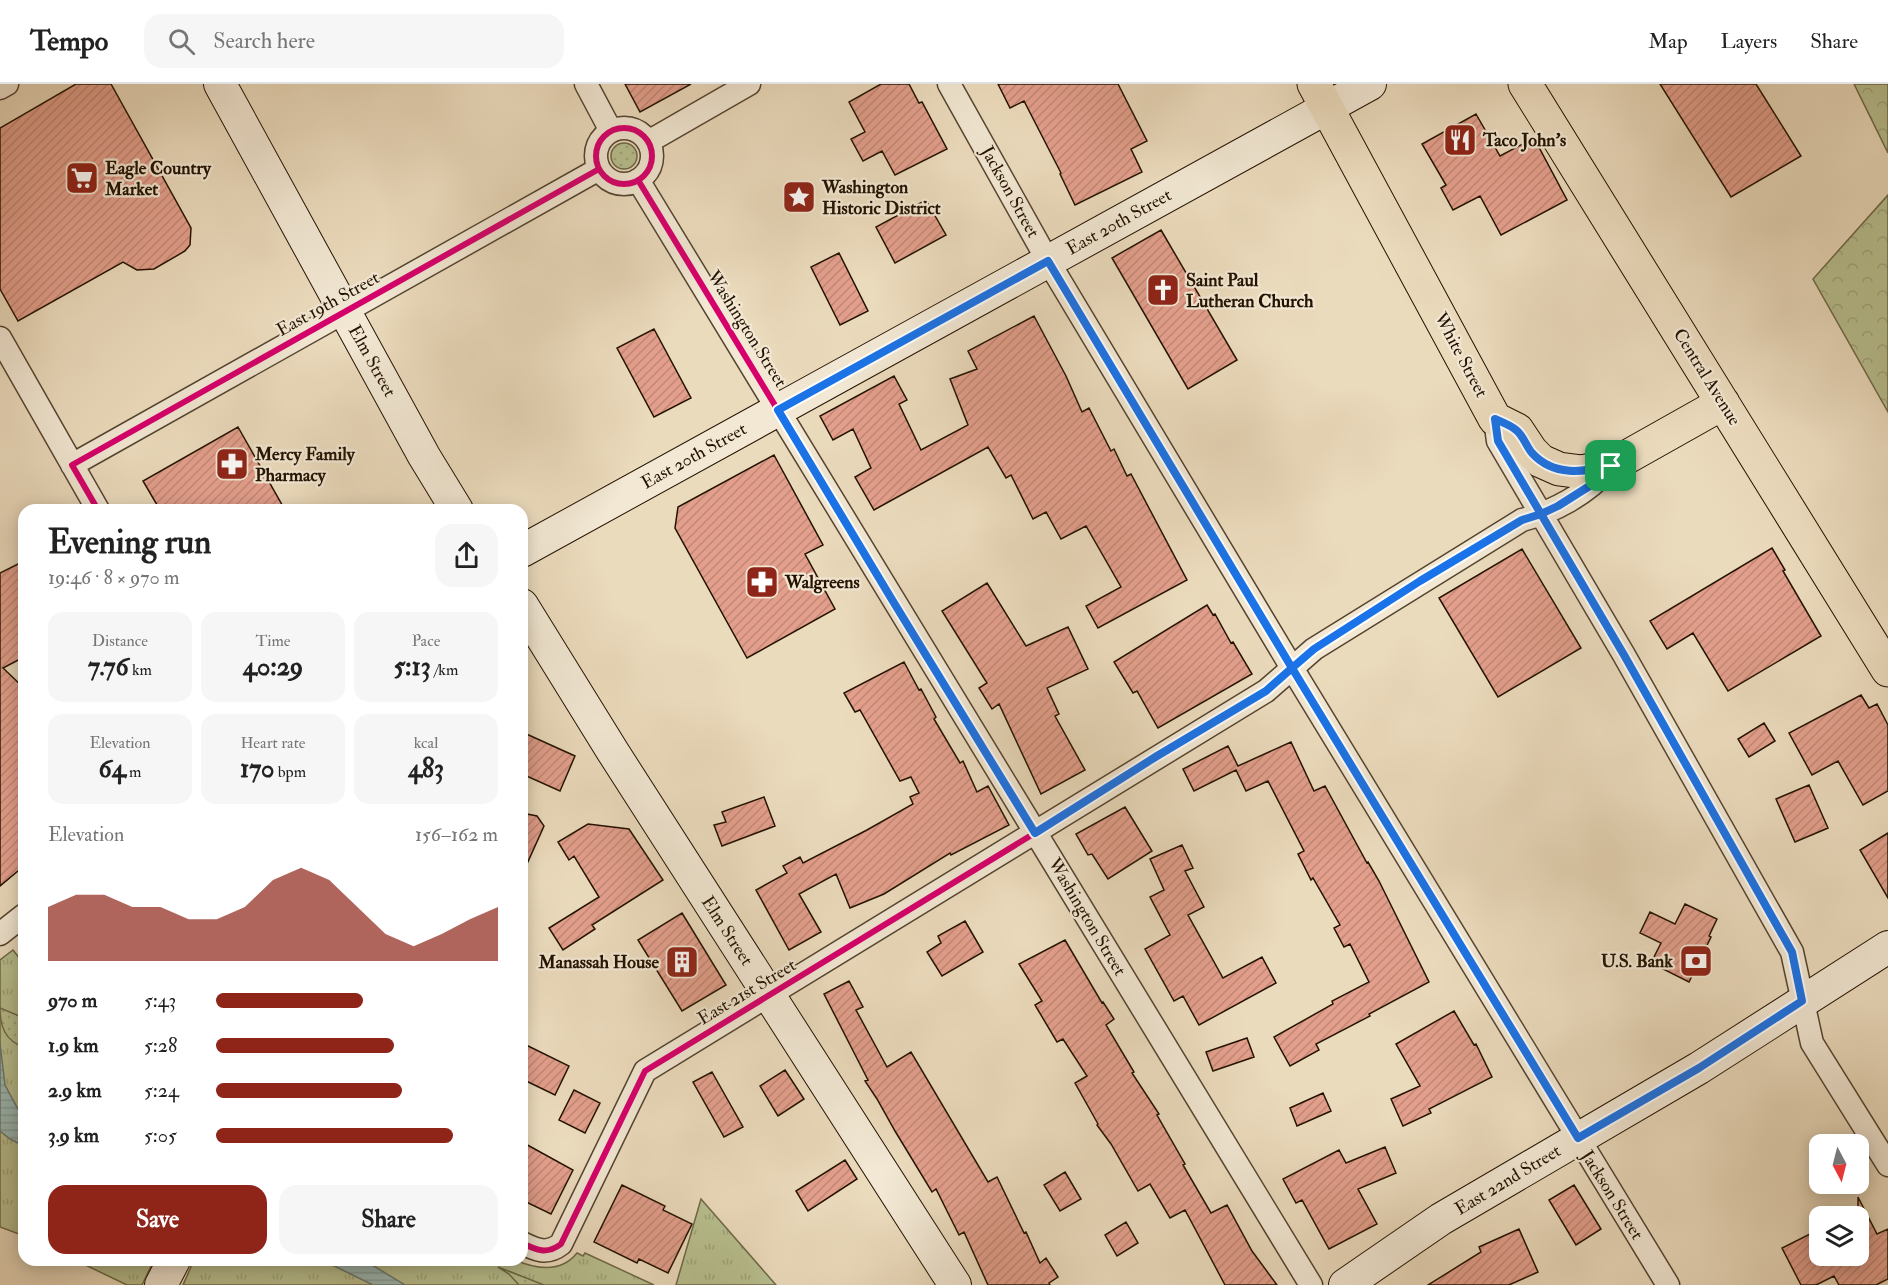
<!DOCTYPE html>
<meta charset="utf-8">
<style>
:root{--surface:#fff;--page:#f6f6f6;--text:#222;--muted:#767676;--line:#e0e0e0;--accent:#8f2418}
body{margin:0;font-family:"IM FELL Double Pica",serif;background:var(--page);color:var(--text);height:100vh;display:flex;flex-direction:column;font-size:22px;white-space:nowrap}
*{box-sizing:border-box;margin:0}
p{font-size:20px;color:var(--muted)}
.icon{flex:none;width:33px;height:33px;fill:none;stroke:currentColor;stroke-width:2;stroke-linecap:round;stroke-linejoin:round}
.map{position:relative;flex:1;overflow:hidden}
.details{position:absolute;left:18px;top:420px;width:510px;height:762px;display:flex;flex-direction:column;background:var(--surface);border-radius:18px;box-shadow:0 3px 15px #0003}
.details>*{flex:none}
.needle{width:39px;rotate:173deg}
.tools{position:absolute;left:1809px;top:1050px;display:grid;gap:12px}
.tools a{display:grid;place-items:center;width:60px;height:60px;border-radius:12px;background:var(--surface);box-shadow:0 3px 15px #0003;font-size:30px}
.pin{position:absolute;display:grid;place-items:center;width:51px;height:51px;color:#fff;margin:-26px;border-radius:12px;box-shadow:0 3px 9px #0006}
.round{display:grid;place-items:center;flex:none;width:63px;height:63px;border-radius:18px;background:var(--page)}
.overview{display:flex;align-items:center;justify-content:space-between;height:102px;padding:0 30px}
h1{font-size:33px;font-weight:700;line-height:45px}
.metrics{display:grid;grid-template-columns:repeat(3,1fr);gap:9px;height:102px;padding:6px 30px}
.metrics div{display:grid;align-content:center;border-radius:15px;background:var(--page);text-align:center}
.metrics b{font-size:26px;font-weight:700}
.metrics small{font-size:16px;font-weight:400}
.metrics p{font-size:16px}
.chart{height:168px;padding:12px 30px}
.chart p{display:flex;justify-content:space-between}
.chart svg{width:100%;height:108px;margin-top:6px;fill:var(--accent);opacity:.7}
.cta{display:flex;gap:12px;margin-top:auto;padding:12px 30px}
.cta a{flex:1;height:69px;border-radius:18px;background:var(--accent);color:#fff;font-size:24px;font-weight:700;line-height:69px;text-align:center}
.cta a+a{background:var(--page);color:var(--text)}
ul{padding:0 30px;list-style:none;font-size:20px}
li{display:grid;grid-template-columns:96px 72px 1fr;align-items:center;height:45px}
li i{height:15px;border-radius:8px;background:var(--accent)}
header{display:flex;align-items:center;gap:36px;box-sizing:border-box;height:84px;padding:0 30px;background:var(--surface);border-bottom:2px solid var(--line)}
header strong{font-size:28px}
nav{display:flex;gap:33px;margin-inline-start:auto;font-size:21px}
.search{width:420px;height:54px;background:var(--page);display:flex;align-items:center;gap:15px;box-sizing:border-box;padding:0 21px;border-radius:18px;color:var(--muted);font-size:22px}
.map>svg:first-child{display:block}
</style>
<header>
<strong>Tempo</strong>
<div class="search"><svg class="icon" aria-label="search" viewBox="0 0 24 24"><circle cx="10" cy="10" r="6"/><path d="M15 15l6 6"/></svg>Search here</div>
<nav><a>Map</a><a>Layers</a><a>Share</a></nav>
</header>
<div class="map">
<svg width="1888" height="1201" viewBox="0 0 1888 1201">
<defs>
<pattern id="grass-tufts" width="24" height="20" patternUnits="userSpaceOnUse" patternTransform="scale(1.5)"><rect width="24" height="20" fill="#b8c090"/><path d="M3 7l-1-3M5 7V3M7 7l1-3M15 17l-1-3M17 17v-4M19 17l1-3" fill="none" stroke="#9ea47a"/></pattern>
<pattern id="forest-crowns" width="20" height="18" patternUnits="userSpaceOnUse" patternTransform="scale(1.5)"><rect width="20" height="18" fill="#b8c090"/><path d="M2 6a3 3 0 1 1 6 0M12 15a3 3 0 1 1 6 0" fill="none" stroke="#9ea47a"/></pattern>
<pattern id="garden-dots" width="8" height="8" patternUnits="userSpaceOnUse" patternTransform="scale(1.5)"><rect width="8" height="8" fill="#b8c090"/><path d="M2 2h.1M6 6h.1" fill="none" stroke="#9ea47a" stroke-width="1.8" stroke-linecap="round"/></pattern>
<pattern id="water-rules" width="6" height="5" patternUnits="userSpaceOnUse" patternTransform="scale(1.5)"><rect width="6" height="5" fill="#99bab7"/><path d="M0 2.5h6" fill="none" stroke="#849f9c"/></pattern>
<pattern id="building-hatch" width="6" height="6" patternUnits="userSpaceOnUse" patternTransform="scale(1.5)"><rect width="6" height="6" fill="#e39f8c"/><path d="M-1 1l2-2M0 6l6-6M5 7l2-2" fill="none" stroke="#c28877"/></pattern>
</defs>
<rect width="100%" height="100%" fill="#ebdbbd"/>
<filter id="stains"><feTurbulence type="fractalNoise" baseFrequency=".00333" numOctaves="4"/><feColorMatrix values="0 0 0 0 .2 0 0 0 0 .09 0 0 0 0 .02 0 0 0 .5 -.17"/></filter>
<radialGradient id="worn" r=".72"><stop offset=".6" stop-color="#630" stop-opacity="0"/><stop offset="1" stop-color="#630" stop-opacity=".3"/></radialGradient>
<path fill="url(#grass-tufts)" stroke="#6e6948" stroke-width="1.5" d="M13,866L24,880V1152L0,1143V876Z
M701,1115L776,1201H676Z
M577,1169L583,1172L585,1169L654,1201H183L194,1176H515C536,1185 561,1189 577,1169Z
M75,1176H154L142,1201H127Z"/>
<path fill="url(#forest-crowns)" stroke="#6e6948" stroke-width="1.5" d="M1854,0H1888V69Z
M1888,111V328L1813,195Z"/>
<path fill="url(#garden-dots)" stroke="#6e6948" stroke-width="1.5" d="M611 72a13 13 0 1 1 26 0a13 13 0 1 1-26 0Z
M0,924L24,934V963C5,957 0,942 0,924Z
M498,1183L544,1201H519L509,1190Z"/>
<path fill="url(#water-rules)" stroke="#6a776e" stroke-width="1.5" d="M0,959L5,1001L18,1025L24,1031V1062L10,1055L0,1047Z
M322,1176H364L405,1201H373Z"/>
<path fill="url(#building-hatch)" stroke="#231200" stroke-width="1.5" d="M76,0H111L191,144L190,161L185,167L154,185L137,186L123,178L18,237L0,205V44Z
M625,0H691L640,28Z
M881,0H909L919,19L922,18L947,65L895,91L882,67L863,77L851,55L865,48L849,18Z
M998,0H1118L1147,57L1131,65L1142,88L1075,121L1060,90L1061,89L1024,17L1010,24Z
M1660,0H1756L1801,72L1731,113Z
M1476,30L1500,72L1534,54L1567,116L1501,151L1480,112L1453,126L1441,104L1446,101L1422,60Z
M926,116L946,151L895,179L876,143Z
M1161,146L1237,276L1188,305L1112,174Z
M839,169L868,227L840,241L811,183Z
M1034,232L1066,292L1082,328L1089,324L1111,367L1114,365L1127,392L1131,390L1187,496L1098,544L1086,522L1121,503L1086,442L1061,455L1046,428L1033,435L1011,391L1006,394L988,363L874,426L855,393L871,384L853,345L833,356L820,332L894,292L907,316L899,320L921,366L968,341L950,295L977,285L968,267Z
M654,245L691,314L654,333L617,264Z
M238,343L285,426H160L143,397Z
M774,371L823,461L805,470L835,525L747,574L675,444L678,423Z
M1772,464L1785,486L1783,487L1821,552L1728,607L1693,549L1667,565L1650,537Z
M1522,465L1581,564L1498,613L1439,514Z
M24,477V573L3,584L24,604V782L0,802V489Z
M987,499L1026,562L1068,543L1088,585L1047,604L1059,630L1055,632L1085,686L1041,710L999,620L992,625L979,604L987,599L942,527Z
M1207,521L1213,531L1215,530L1231,559L1233,558L1252,590L1158,644L1137,607L1133,609L1114,578Z
M904,578L919,606L921,605L936,633L934,635L960,679L963,677L977,708L988,702L1009,741L951,771L950,769L884,810L850,824L836,790L799,810L821,848L789,866L756,806L787,789L783,782L800,773L803,779L867,746L913,720L910,713L919,709L911,693L900,697L860,626L855,628L844,609Z
M1861,611L1869,624L1877,620L1888,641V707L1863,721L1838,677L1812,691L1789,649Z
M1764,639L1775,657L1749,673L1738,655Z
M522,648L575,672L560,707L522,690Z
M1291,658L1314,707L1325,702L1367,779L1368,778L1379,797L1429,898L1369,930L1370,932L1316,960L1319,966L1290,982L1274,953L1333,920L1332,917L1369,898L1350,860L1344,863L1334,844L1340,841L1313,794L1311,796L1298,770L1304,767L1268,697L1246,707L1236,686L1194,707L1183,685L1228,662L1238,682Z
M1809,701L1828,744L1795,758L1776,715Z
M764,713L775,742L722,762L714,741L726,738L722,728Z
M1125,723L1152,767L1108,795L1092,770L1088,771L1076,750Z
M522,729L537,732L544,742L522,791Z
M588,740L629,745L663,796L592,841L595,845L563,866L549,844L599,813L574,772L569,776L558,758Z
M1888,749V814L1860,766Z
M1182,761L1193,784L1185,787L1204,823L1188,831L1223,894L1262,873L1276,899L1199,941L1183,912L1174,917L1145,865L1170,851L1150,813L1164,806L1150,775Z
M1685,820L1717,835L1709,852L1711,853L1689,898L1651,879L1661,859L1640,849L1650,828L1675,840Z
M682,829L726,901L682,927L638,856Z
M965,837L983,868L942,892L927,868L941,859L938,852Z
M1065,856L1102,919L1103,918L1114,935L1106,941L1134,988L1132,989L1159,1030L1157,1031L1185,1080L1183,1081L1211,1129L1227,1121L1252,1167L1277,1201H1225L1185,1126L1170,1134L1150,1100L1138,1107L1111,1060L1097,1041L1098,1040L1075,999L1087,992L1063,955L1057,958L1035,921L1042,917L1019,880Z
M849,897L863,923L856,926L887,983L911,968L988,1098L997,1093L1024,1149L1026,1148L1040,1179L1046,1174L1058,1193L1049,1199L1050,1201H988L964,1148L959,1151L936,1105L932,1108L895,1047L877,1015L865,997L868,996L824,910Z
M1454,927L1474,961L1476,960L1492,993L1429,1025L1431,1029L1403,1042L1391,1015L1420,1002L1396,960Z
M1247,954L1254,973L1213,987L1206,968Z
M522,959L569,982L555,1011L522,995Z
M785,986L804,1015L778,1032L760,1002Z
M712,988L743,1043L724,1053L693,998Z
M574,1006L600,1019L585,1049L559,1036Z
M1323,1009L1331,1027L1297,1042L1290,1024Z
M522,1058L573,1086L551,1130L522,1116Z
M1385,1063L1396,1089L1358,1105L1377,1140L1329,1165L1302,1116L1296,1119L1283,1095L1339,1066L1346,1079Z
M845,1076L857,1095L808,1127L796,1107Z
M1065,1088L1081,1115L1060,1127L1044,1101Z
M622,1101L665,1122L663,1126L692,1140L668,1189L639,1175L637,1179L594,1158Z
M1574,1101L1601,1145L1576,1161L1549,1116Z
M1858,1113L1877,1150L1888,1145V1195L1876,1201H1839L1834,1192L1816,1201H1801L1782,1164L1820,1145V1172H1858Z
M1126,1138L1138,1159L1117,1172L1105,1151Z
M1519,1145L1538,1188L1509,1201H1428L1481,1168L1479,1163Z"/>
<g fill="none" stroke-linecap="round" stroke-linejoin="round">
<g stroke="#55442f" stroke-width="25">
<path id="street" d="M586,0L611,47
M949,0L1048,177L1292,584L1668,1201
M0,4L7,0
M596 72a28 28 0 1 1 56 0a28 28 0 1 1-56 0Z
M648,58L749,0
M638,96L1311,1201
M0,254L98,426
M1495,335L1498,357L1624,571L1792,868L1812,959L1888,1081
M72,381L599,85
M0,850L24,831
M522,1159C536,1166 547,1171 561,1160L645,987L1266,607L1314,565L1522,436C1553,428 1587,410 1608,385"/>
</g>
<g stroke="#231200" stroke-width="34">
<path id="secondary" d="M220,0L424,372L457,426
M522,467L1370,0
M522,521L613,668L955,1201
M161,1201L174,1176
M1345,1201L1441,1135L1699,984L1888,863"/>
</g>
<g stroke="#231200" stroke-width="35">
<path id="primary" d="M1314,0L1495,335L1517,346L1531,367L1541,377L1559,385L1582,388L1611,382L1723,319
M1525,0L1888,586"/>
</g>
<use href="#street" stroke="#f2e8d4" stroke-width="22"/>
<use href="#secondary" stroke="#f2e8d4" stroke-width="32"/>
<use href="#primary" stroke="#ebdbbd" stroke-width="33"/>
<g stroke="#f2e8d4" stroke-width="10">
<path id="cycleway" d="M596 72a28 28 0 1 1 56 0a28 28 0 1 1-56 0Z
M98,426L72,381L599,85
M522,1159C536,1166 547,1171 561,1160L645,987L1035,749L638,96"/>
</g>
<use href="#cycleway" stroke="#d6006c" stroke-width="6"/>
</g>
<g fill="none" stroke-linecap="round" stroke-linejoin="round">
<g stroke="#fff" stroke-width="12">
<path id="route" d="M1611,382L1599,396L1558,422L1541,430L1522,436L1420,497L1314,565L1292,584L1048,177L778,326L891,514L1035,749L1157,672L1266,607L1292,584L1578,1054L1699,984L1802,917L1792,868L1624,571L1498,357L1495,335C1502,338 1510,341 1516,346C1523,351 1526,362 1532,369C1554,393 1583,388 1611,382"/>
</g>
<use href="#route" stroke="#1a73e8" stroke-width="8"/>
</g>
<defs>
<g id="restaurant-square" transform="scale(1.725)"><rect x="-9" y="-9" width="18" height="18" rx="4" fill="#8f2418" stroke="#f2e8d4"/><path d="M-5-6h1v4h1v-4h1v4h1v-4h1v5L-1.5 .5V6h-2V.5L-5-1ZM5-6V6H3V1.5H1.5Q1.5-4 5-6Z" fill="#fff"/></g>
<g id="supermarket-square" transform="scale(1.725)"><rect x="-9" y="-9" width="18" height="18" rx="4" fill="#8f2418" stroke="#f2e8d4"/><path d="M-6-5.5h2.5l.6 2H6L4.5 2H-2.5L-4.4-4H-6ZM-1.5 3.2a1.3 1.3 0 1 0 .1 0ZM3 3.2a1.3 1.3 0 1 0 .1 0Z" fill="#fff"/></g>
<g id="sight-square" transform="scale(1.725)"><rect x="-9" y="-9" width="18" height="18" rx="4" fill="#8f2418" stroke="#f2e8d4"/><path d="M0-6L1.8-2.2L6-1.7L2.9 1.2L3.7 5.4L0 3.3L-3.7 5.4L-2.9 1.2L-6-1.7L-1.8-2.2Z" fill="#fff"/></g>
<g id="church-square" transform="scale(1.725)"><rect x="-9" y="-9" width="18" height="18" rx="4" fill="#8f2418" stroke="#f2e8d4"/><path d="M-1.2-6h2.4v3.5h3.3v2.4h-3.3V6h-2.4V-.1h-3.3v-2.4h3.3Z" fill="#fff"/></g>
<g id="pharmacy-square" transform="scale(1.725)"><rect x="-9" y="-9" width="18" height="18" rx="4" fill="#8f2418" stroke="#f2e8d4"/><path d="M-2-6h4v4h4v4h-4v4h-4v-4h-4v-4h4Z" fill="#fff"/></g>
<g id="bank-square" transform="scale(1.725)"><rect x="-9" y="-9" width="18" height="18" rx="4" fill="#8f2418" stroke="#f2e8d4"/><path d="M-6-4H6V4H-6ZM0-2.3a2.3 2.3 0 1 0 0 4.6a2.3 2.3 0 1 0 0-4.6Z" fill="#fff"/></g>
<g id="building-square" transform="scale(1.725)"><rect x="-9" y="-9" width="18" height="18" rx="4" fill="#8f2418" stroke="#f2e8d4"/><path d="M-4-6H4V6H1V3H-1V6H-4ZM-2.5-4.3h1.7v1.8h-1.7ZM.8-4.3h1.7v1.8H.8ZM-2.5-1h1.7V.8h-1.7ZM.8-1h1.7V.8H.8Z" fill="#fff"/></g>
</defs>
<g fill-rule="evenodd">
<use href="#restaurant-square" x="1460" y="56"/>
<use href="#supermarket-square" x="82" y="94"/>
<use href="#sight-square" x="799" y="113"/>
<use href="#church-square" x="1163" y="206"/>
<use href="#pharmacy-square" x="232" y="380"/>
<use href="#pharmacy-square" x="762" y="498"/>
<use href="#bank-square" x="1696" y="877"/>
<use href="#building-square" x="682" y="878"/>
</g>
<g text-anchor="middle" dominant-baseline="central" stroke-width="4.5" stroke-linejoin="round" paint-order="stroke">
<g font-size="18" font-weight="bold" fill="#231200" stroke="#f2e8d4" text-anchor="start">
<text x="1483" y="56">Taco John's</text>
<text x="105" y="84">Eagle Country<tspan x="105" dy="21">Market</tspan></text>
<text x="822" y="103">Washington<tspan x="822" dy="21">Historic District</tspan></text>
<text x="1186" y="196">Saint Paul<tspan x="1186" dy="21">Lutheran Church</tspan></text>
<text x="255" y="370">Mercy Family<tspan x="255" dy="21">Pharmacy</tspan></text>
<text x="785" y="498">Walgreens</text>
<text x="1673" y="877" text-anchor="end">U.S. Bank</text>
<text x="659" y="878" text-anchor="end">Manassah House</text>
</g>
<g font-size="18" fill="#231200" stroke="#f2e8d4">
<text transform="translate(1010 108) rotate(61)">Jackson Street</text>
<text transform="translate(1119 138) rotate(-29)">East 20th Street</text>
<text transform="translate(328 220) rotate(-29)">East 19th Street</text>
<text transform="translate(747 245) rotate(58)">Washington Street</text>
<text transform="translate(1461 271) rotate(62)">White Street</text>
<text transform="translate(372 277) rotate(61)">Elm Street</text>
<text transform="translate(1707 293) rotate(58)">Central Avenue</text>
<text transform="translate(694 372) rotate(-29)">East 20th Street</text>
<text transform="translate(1087 833) rotate(59)">Washington Street</text>
<text transform="translate(727 847) rotate(57)">Elm Street</text>
<text transform="translate(747 908) rotate(-31)">East 21st Street</text>
<text transform="translate(1508 1096) rotate(-31)">East 22nd Street</text>
<text transform="translate(1612 1111) rotate(58)">Jackson Street</text>
</g>
</g>
<rect width="100%" height="100%" filter="url(#stains)"/>
<rect width="100%" height="100%" fill="url(#worn)"/>
</svg>
<div class="tools">
<a><svg class="needle" viewBox="-14 -14 28 28"><path d="M0-13l5 13h-10z" fill="#e53935"/><path d="M0 13l5-13h-10z" fill="#767676"/></svg></a>
<a><svg class="icon" aria-label="layers" viewBox="0 0 24 24"><path d="M12 4l9 5-9 5-9-5zM3 14l9 5 9-5"/></svg></a>
</div>
<div class="pin" style="left:1611px;top:382px;background:#1e9e55"><svg class="icon" aria-label="arrive" viewBox="0 0 24 24"><path d="M6 21V4h12l-3 4 3 4H6"/></svg></div>
<section class="details">
<div class="overview"><div><h1>Evening run</h1><p>19:46 · 8 × 970 m</p></div><a class="round"><svg class="icon" aria-label="share" viewBox="0 0 24 24"><path d="M12 15V3M7 8l5-5 5 5M5 13v7h14v-7"/></svg></a></div>
<div class="metrics">
<div><p>Distance</p><b>7.76<small> km</small></b></div>
<div><p>Time</p><b>40:29</b></div>
<div><p>Pace</p><b>5:13<small> /km</small></b></div>
</div>
<div class="metrics">
<div><p>Elevation</p><b>64<small> m</small></b></div>
<div><p>Heart rate</p><b>170<small> bpm</small></b></div>
<div><p>kcal</p><b>483</b></div>
</div>
<div class="chart"><p><span>Elevation</span>156–162 m</p>
<svg viewBox="0 0 160 44" preserveAspectRatio="none"><path d="M0 44V22L10 17L20 17L30 22L40 22L50 27L60 27L70 22L80 11L90 6L100 11L110 22L120 33L130 38L140 33L150 27L160 22V44z"/></svg>
</div>
<ul>
<li><b>970 m</b>5:43<i style="width:52%"></i></li>
<li><b>1.9 km</b>5:28<i style="width:63%"></i></li>
<li><b>2.9 km</b>5:24<i style="width:66%"></i></li>
<li><b>3.9 km</b>5:05<i style="width:84%"></i></li>
</ul>
<div class="cta"><a>Save</a><a>Share</a></div>
</section>
</div>
